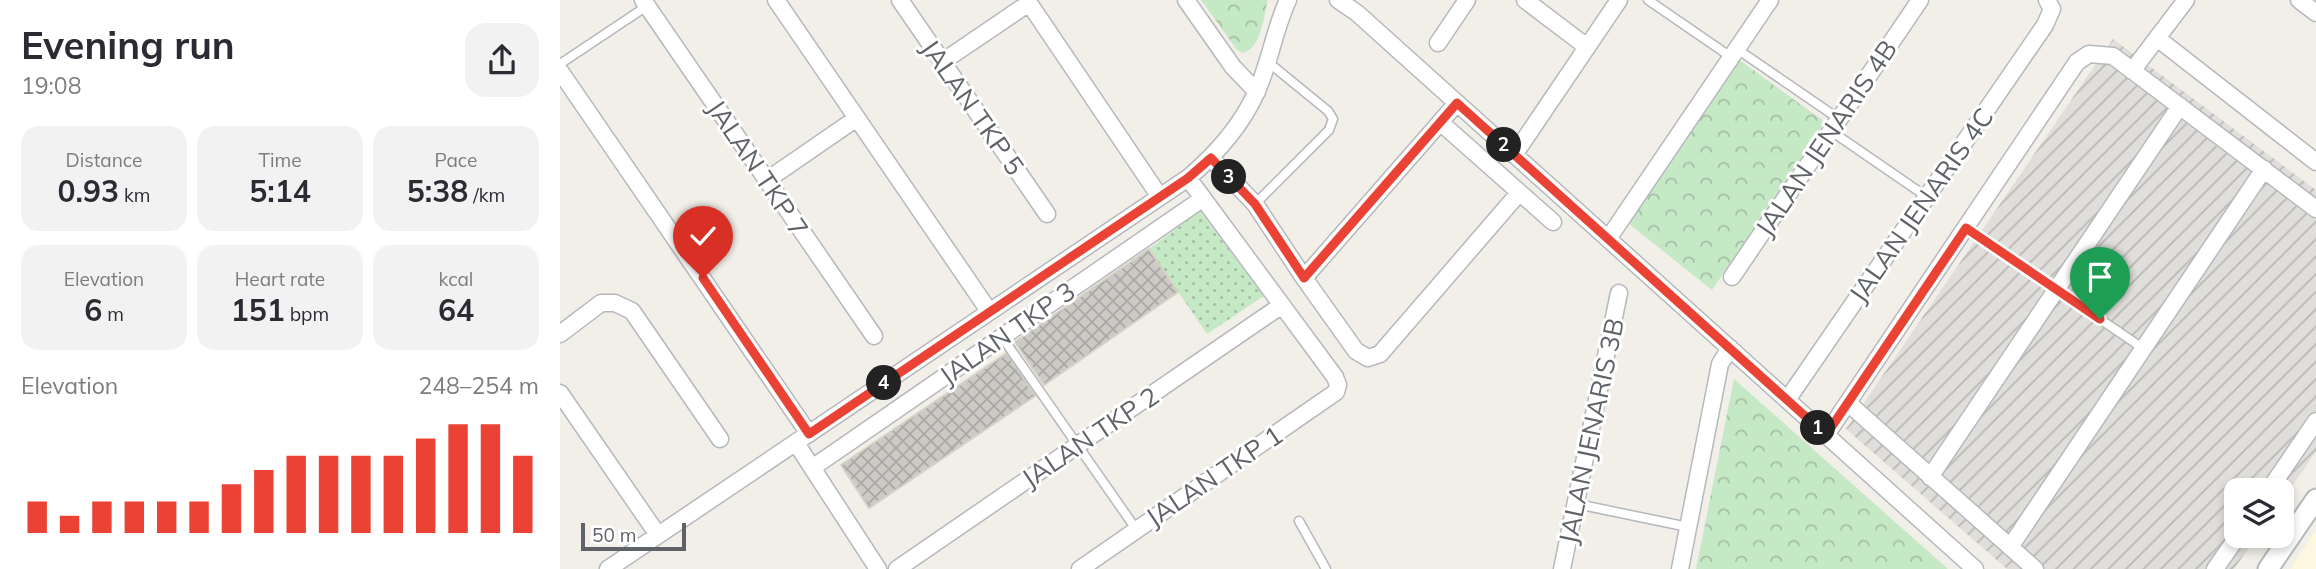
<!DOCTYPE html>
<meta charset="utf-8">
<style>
:root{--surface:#fff;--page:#f2f2f3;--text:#2b2b33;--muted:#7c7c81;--accent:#ea4335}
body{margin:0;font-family:Mulish,sans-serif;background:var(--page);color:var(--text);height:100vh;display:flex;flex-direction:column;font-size:26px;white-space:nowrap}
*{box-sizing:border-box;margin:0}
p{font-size:23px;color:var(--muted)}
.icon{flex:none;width:38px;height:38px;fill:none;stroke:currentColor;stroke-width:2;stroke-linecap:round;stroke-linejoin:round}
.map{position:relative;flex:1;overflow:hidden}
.details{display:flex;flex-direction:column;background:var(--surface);width:560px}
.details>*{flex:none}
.tools{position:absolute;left:1664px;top:478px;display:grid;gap:14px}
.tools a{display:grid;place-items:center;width:70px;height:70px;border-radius:14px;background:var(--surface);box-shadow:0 4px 10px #0003;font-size:35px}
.scale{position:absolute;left:21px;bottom:18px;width:105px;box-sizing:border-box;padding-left:7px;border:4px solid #5f6368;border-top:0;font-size:19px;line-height:24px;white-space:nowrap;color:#5f6368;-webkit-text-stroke:5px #fff;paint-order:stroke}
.pin{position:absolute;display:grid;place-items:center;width:60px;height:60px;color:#fff;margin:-72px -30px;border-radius:50% 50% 50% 0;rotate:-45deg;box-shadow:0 0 7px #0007}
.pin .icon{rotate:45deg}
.km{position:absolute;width:35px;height:35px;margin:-18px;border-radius:50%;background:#222;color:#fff;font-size:19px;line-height:35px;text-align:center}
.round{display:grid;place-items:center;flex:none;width:74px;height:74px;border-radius:21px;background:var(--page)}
.summary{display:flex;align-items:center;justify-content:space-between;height:119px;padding:0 21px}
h1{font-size:38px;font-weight:700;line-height:52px}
.stats{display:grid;grid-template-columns:repeat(3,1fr);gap:10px;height:119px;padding:7px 21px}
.stats div{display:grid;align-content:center;border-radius:18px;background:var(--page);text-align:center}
.stats b{font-size:30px;font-weight:700}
.stats small{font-size:19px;font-weight:400}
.stats p{font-size:19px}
.chart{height:196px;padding:14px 21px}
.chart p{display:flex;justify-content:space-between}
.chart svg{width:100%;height:126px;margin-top:7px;stroke:var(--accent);stroke-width:6}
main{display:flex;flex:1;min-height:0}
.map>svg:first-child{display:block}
</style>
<main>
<section class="details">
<div class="summary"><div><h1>Evening run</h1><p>19:08</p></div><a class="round"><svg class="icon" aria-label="share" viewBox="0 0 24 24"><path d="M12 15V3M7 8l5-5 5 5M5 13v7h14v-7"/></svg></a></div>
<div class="stats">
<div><p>Distance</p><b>0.93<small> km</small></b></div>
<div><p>Time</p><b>5:14</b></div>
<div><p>Pace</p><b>5:38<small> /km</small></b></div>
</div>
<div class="stats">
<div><p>Elevation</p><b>6<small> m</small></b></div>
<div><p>Heart rate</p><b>151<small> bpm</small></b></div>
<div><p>kcal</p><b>64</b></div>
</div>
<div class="chart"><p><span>Elevation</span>248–254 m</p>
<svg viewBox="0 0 160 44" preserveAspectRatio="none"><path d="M5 44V33M15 44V38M25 44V33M35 44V33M45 44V33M55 44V33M65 44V27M75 44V22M85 44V17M95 44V17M105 44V17M115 44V17M125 44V11M135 44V6M145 44V6M155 44V17"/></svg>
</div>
</section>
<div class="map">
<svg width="1756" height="569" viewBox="0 0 1756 569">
<defs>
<pattern id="industrial-furrows" width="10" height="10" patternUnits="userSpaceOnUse" patternTransform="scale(1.75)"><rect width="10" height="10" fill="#e0deda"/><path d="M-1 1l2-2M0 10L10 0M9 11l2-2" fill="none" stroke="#b9b8b5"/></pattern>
<pattern id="grass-dots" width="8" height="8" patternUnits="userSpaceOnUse" patternTransform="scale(1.75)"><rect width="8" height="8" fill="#c5e8c5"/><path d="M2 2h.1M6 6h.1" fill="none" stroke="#a3c0a4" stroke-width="1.8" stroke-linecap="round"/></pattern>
<pattern id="park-crowns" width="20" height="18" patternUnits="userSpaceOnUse" patternTransform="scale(1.75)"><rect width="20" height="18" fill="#c5e8c5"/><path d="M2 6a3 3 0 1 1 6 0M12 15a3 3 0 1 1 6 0" fill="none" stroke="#a3c0a4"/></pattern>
<pattern id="building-cross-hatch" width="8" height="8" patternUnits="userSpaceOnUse" patternTransform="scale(1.75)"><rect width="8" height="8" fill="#cccac5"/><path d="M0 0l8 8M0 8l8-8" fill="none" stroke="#a9a8a4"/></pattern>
</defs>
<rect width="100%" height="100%" fill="#f1efe8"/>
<path fill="#fef7e0" d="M1756,530V569H1730Z"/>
<path fill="url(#industrial-furrows)" d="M1553,39L1756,190V452L1722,500V490H1676V536H1697L1674,569H1447L1286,429Z"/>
<path fill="url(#grass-dots)" d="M640,211L704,296L647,334L589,249Z"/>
<path fill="url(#park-crowns)" d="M641,0H708C703,17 702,47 683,53L677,50Z
M1178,59L1265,122L1152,290L1068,223Z
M1174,379L1388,569H1136Z"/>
<path fill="url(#building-cross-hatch)" stroke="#d6d1c6" stroke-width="2" d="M589,249L618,292L484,385L455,342Z
M447,353L475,396L309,508L281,465Z"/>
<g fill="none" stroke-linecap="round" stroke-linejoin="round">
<g stroke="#b5b8bc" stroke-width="11">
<path id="service" d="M1088,0L1171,57
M1177,49L1279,119
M0,64L87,6
M1271,131L1367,197
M695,204L769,130L773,119L768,111L708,62
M1406,228L1584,349
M442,337L576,529
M1017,504L1128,527
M739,521L766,569"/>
</g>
<g stroke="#b5b8bc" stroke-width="19">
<path id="minor" d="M83,0L314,336
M216,0L429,311
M340,0L487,214
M467,0L600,197
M626,0L673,67L697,92
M778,0L797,13L1415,569
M965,0L1027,47
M1739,0L1756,13
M1597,38L1756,162
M878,43L907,0
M382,62L469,3
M0,71L249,434
M1572,71L1626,0
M880,122L993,222
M954,155L1059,0
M651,158L695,204L744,278L796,351L808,358L820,354L959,193
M207,180L297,118
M1048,239L1210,0
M1172,277L1360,0
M744,278L897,103
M0,334L41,303H55L72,311L160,439
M0,393L98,535
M1227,400L1485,25L1492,9L1487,0
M1288,403L1475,569
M1266,435L1517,62L1529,54L1553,56L1756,209
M236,443L318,569
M252,468L642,199
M1370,477L1620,106
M1709,490L1756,421
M1450,547L1704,169
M48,569L628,178C655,155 681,126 696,93C710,63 714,30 728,0
M337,569L722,305
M520,569L776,392L778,385L775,377L628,178
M1002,569L1059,293
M1120,569L1160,364L1170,348
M1655,569L1678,536"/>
</g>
<g stroke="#b5b8bc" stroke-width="23">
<path id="tertiary" d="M1708,569L1756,499"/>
</g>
<use href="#service" stroke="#fff" stroke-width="8"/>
<use href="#minor" stroke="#fff" stroke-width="16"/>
<use href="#tertiary" stroke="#fff" stroke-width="19"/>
</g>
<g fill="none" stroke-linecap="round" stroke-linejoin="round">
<g stroke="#fff" stroke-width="14">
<path id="route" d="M143,278L249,434L628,178L651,158L695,204L744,278L897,103L1266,435L1406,228L1540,319"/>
</g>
<use href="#route" stroke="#ea4335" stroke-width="9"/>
</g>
<g text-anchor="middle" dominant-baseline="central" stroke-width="6" stroke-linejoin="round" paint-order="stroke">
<g font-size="26" fill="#5f6368" stroke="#fff">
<text transform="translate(413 107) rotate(55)">JALAN TKP 5</text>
<text transform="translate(1266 138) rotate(-56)">JALAN JENARIS 4B</text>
<text transform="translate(198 168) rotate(56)">JALAN TKP 7</text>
<text transform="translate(1361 205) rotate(-55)">JALAN JENARIS 4C</text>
<text transform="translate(447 333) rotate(-35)">JALAN TKP 3</text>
<text transform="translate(1031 431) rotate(-78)">JALAN JENARIS 3B</text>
<text transform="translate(530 437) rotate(-34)">JALAN TKP 2</text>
<text transform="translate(654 476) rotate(-34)">JALAN TKP 1</text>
</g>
</g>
</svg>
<div class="tools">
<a><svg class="icon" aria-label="layers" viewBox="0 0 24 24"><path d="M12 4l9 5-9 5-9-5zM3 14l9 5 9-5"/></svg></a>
</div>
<div class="scale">50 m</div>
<div class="pin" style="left:1540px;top:319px;background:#1e9e55"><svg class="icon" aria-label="arrive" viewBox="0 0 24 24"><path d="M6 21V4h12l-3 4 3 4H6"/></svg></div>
<div class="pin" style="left:143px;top:278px;background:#d93025"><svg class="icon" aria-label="check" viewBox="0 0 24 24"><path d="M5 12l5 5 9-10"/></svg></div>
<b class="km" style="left:1258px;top:428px">1</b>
<b class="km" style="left:944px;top:145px">2</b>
<b class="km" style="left:669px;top:177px">3</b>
<b class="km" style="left:324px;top:383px">4</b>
</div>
</main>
